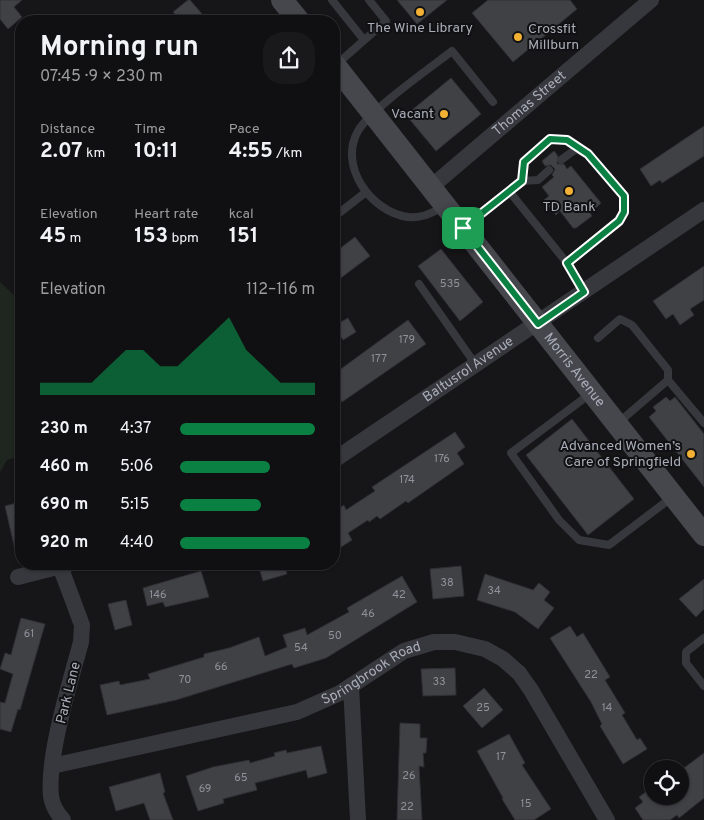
<!DOCTYPE html>
<meta charset="utf-8">
<style>
:root{--surface:#101012;--page:#19191b;--text:#f1f3f6;--muted:#9c9d9f;--line:#303032;--accent:#0b8043}
body{margin:0;font-family:Overpass,sans-serif;background:var(--page);color:var(--text);height:100vh;display:flex;flex-direction:column;font-size:19px;white-space:nowrap}
*{box-sizing:border-box;margin:0}
p{font-size:16px;color:var(--muted)}
.icon{flex:none;width:28px;height:28px;fill:none;stroke:currentColor;stroke-width:2;stroke-linecap:round;stroke-linejoin:round}
.map{position:relative;flex:1;overflow:hidden}
.panel{position:absolute;left:15px;top:15px;width:325px;height:555px;display:flex;flex-direction:column;background:var(--surface);border-radius:20px;box-shadow:0 1px 4px #0004,0 0 0 1px var(--line)}
.panel>*{flex:none}
.fabs{position:absolute;left:644px;top:760px;display:grid;gap:10px}
.fabs a{display:grid;place-items:center;width:45px;height:45px;border-radius:50%;background:var(--surface);box-shadow:0 1px 4px #0004,0 0 0 1px var(--line);font-size:25px}
.pin{position:absolute;display:grid;place-items:center;width:42px;height:42px;color:#fff;margin:-21px;border-radius:10px;box-shadow:0 2px 8px #0006}
.round{display:grid;place-items:center;flex:none;width:52px;height:52px;border-radius:20px;background:var(--page)}
.overview{display:flex;align-items:center;justify-content:space-between;height:85px;padding:0 25px}
h1{font-size:28px;font-weight:700;line-height:38px}
.stats{display:grid;grid-template-columns:repeat(3,1fr);gap:8px;height:85px;padding:5px 25px}
.stats div{display:grid;align-content:center}
.stats b{font-size:21px;font-weight:700}
.stats small{font-size:14px;font-weight:400}
.stats p{font-size:14px}
.chart{height:140px;padding:10px 25px}
.chart p{display:flex;justify-content:space-between}
.chart svg{width:100%;height:90px;margin-top:5px;fill:var(--accent);opacity:.7}
ul{padding:0 25px;list-style:none;font-size:16px}
li{display:grid;grid-template-columns:80px 60px 1fr;align-items:center;height:38px}
li i{height:12px;border-radius:6px;background:var(--accent)}
.map>svg:first-child{display:block}
</style>
<div class="map">
<svg width="704" height="820" viewBox="0 0 704 820">
<rect width="100%" height="100%" fill="#161618"/>
<path fill="#1e261f" d="M0,282L21,302V456L7,460L0,472Z"/>
<path fill="#404145" stroke="#303034" d="M0,0H22L14,7L22,17L8,29L0,19Z
M188,0H190L208,21H182L173,12Z
M397,0H447L417,24Z
M488,0H570L577,9L513,62L472,13Z
M451,78L481,114L436,151L406,115Z
M704,126V156L662,183L660,180L651,186L640,169Z
M554,151L558,156L557,164H564L567,169L571,166L601,203L590,213L592,216L576,228H573L560,211L556,215L544,200L549,196L542,187L554,177L552,175L555,169L551,165L545,166L542,161Z
M355,237L370,256L334,283V253Z
M441,249L483,302L460,321L418,266Z
M704,266V300L690,309L694,315L680,325L673,314L666,319L653,301Z
M348,318L356,332L343,340L334,326Z
M408,320L426,344L342,402L334,390V374Z
M666,397L670,401L675,397L704,434V487L649,417L656,411L653,407Z
M572,419L634,499L588,535L526,455Z
M455,432L465,447L457,453L464,464L408,503L406,501L380,519L377,516L369,522L368,520L348,533L352,540L338,549L334,543V512L344,505L346,510L375,491L372,487Z
M21,502V553L16,554L5,506Z
M258,564H284L287,574L263,581Z
M461,566L464,596L433,599L430,569Z
M201,571L209,597L165,607L163,602L147,606L143,588Z
M485,574L533,590L539,583L550,592L544,600L554,608L538,629L515,612L477,600Z
M402,576L417,602L326,658L294,668L292,664L176,700L107,715L100,685L119,681L120,685L150,679L148,674L204,657V654L229,648L259,637L265,656L287,647L283,635L305,628L307,635L349,612L347,608Z
M704,579V609L696,617L679,599Z
M126,600L132,625L115,630L108,604Z
M21,618L45,624L20,710L18,709L11,732L0,729V702L5,703L13,674L0,669L5,653L11,655Z
M570,626L577,637L583,633L610,677L605,680L625,713L622,715L637,740L640,738L647,749L623,764L600,726L602,724L591,702L550,638Z
M455,668L456,695L423,696L421,669Z
M484,688L503,710L482,728L463,706Z
M400,723L420,724V738H427L426,753H423L424,767L419,766L422,820H397Z
M509,734L525,763L522,765L551,809L534,820H515L502,799L503,798L477,751Z
M321,746L327,773L308,778L306,770L255,783L257,790L223,799L224,803L198,811L186,776L213,767L249,760L250,763L275,756L274,753L286,750L287,753Z
M704,753V798L679,818L677,815L670,820H643L635,808L643,802L639,797L650,789L652,796H680V771Z
M160,773L165,792L163,793L173,820H150L144,803L116,811L109,787Z"/>
<g fill="none" stroke-linecap="round" stroke-linejoin="round">
<path stroke="#37383d" stroke-width="8" d="M332,0L364,40
M337,64L386,21L369,0
M561,160L576,149L582,152
M522,181L524,163L551,139L567,140L588,154L624,197V212L619,221L567,263
M509,191L522,181L538,180L549,170
M444,207C433,212 421,219 408,217C371,212 338,166 358,131C370,110 430,68 452,51L493,102
M334,217L366,192
M465,227L509,191L567,263L584,292
M419,284L476,365
M598,338L620,319L632,325L668,370V380L618,423
M668,380L704,423
M590,394L511,453L559,520L579,540L609,545L671,498
M704,638L686,652V663L704,686"/>
<g stroke="#37383d" stroke-width="16">
<path id="s1" d="M431,187L651,0"/>
<path id="s2" d="M334,460L704,210"/>
<path d="M60,566L82,625L81,642C70,683 47,756 51,796C52,806 57,813 63,820"/>
<path d="M18,577L69,564"/>
<path d="M351,686L358,820"/>
<path id="s3" d="M52,766L297,712L340,693L404,651L434,642H455L485,649L503,659L519,673L531,690L607,820"/>
</g>
<g stroke="#45474d" stroke-width="22">
<path d="M282,0L299,21"/>
<path id="s4" d="M334,64L704,535"/>
</g>
</g>
<g fill="none" stroke-linecap="round" stroke-linejoin="round">
<g stroke="#fff" stroke-width="10">
<path id="route" d="M550,139L567,140L588,154L624,196V212L619,221L567,263L584,292L538,324L463,228L522,181L524,162Z"/>
</g>
<use href="#route" stroke="#0b8043" stroke-width="6"/>
</g>
<g fill="#f2b134" stroke="#111113" stroke-width="2">
<circle cx="420" cy="12" r="5"/>
<circle cx="518" cy="37" r="5"/>
<circle cx="444" cy="114" r="5"/>
<circle cx="569" cy="191" r="5"/>
<circle cx="691" cy="454" r="5"/>
</g>
<g text-anchor="middle" dominant-baseline="central" stroke-width="4" stroke-linejoin="round" paint-order="stroke">
<g font-size="11" fill="#8e929b">
<text x="450" y="284">535</text>
<text x="407" y="340">179</text>
<text x="379" y="359">177</text>
<text x="442" y="459">176</text>
<text x="407" y="480">174</text>
<text x="447" y="583">38</text>
<text x="494" y="591">34</text>
<text x="158" y="595">146</text>
<text x="399" y="595">42</text>
<text x="368" y="614">46</text>
<text x="29" y="634">61</text>
<text x="335" y="636">50</text>
<text x="301" y="648">54</text>
<text x="221" y="667">66</text>
<text x="591" y="675">22</text>
<text x="185" y="680">70</text>
<text x="439" y="682">33</text>
<text x="483" y="708">25</text>
<text x="607" y="708">14</text>
<text x="501" y="757">17</text>
<text x="409" y="776">26</text>
<text x="241" y="778">65</text>
<text x="205" y="789">69</text>
<text x="526" y="804">15</text>
<text x="407" y="807">22</text>
</g>
<g font-size="14" fill="#a8adb8" stroke="#111113">
<text x="420" y="28">The Wine Library</text>
<text x="528" y="29" text-anchor="start">Crossfit<tspan x="528" dy="16">Millburn</tspan></text>
<text x="434" y="114" text-anchor="end">Vacant</text>
<text x="569" y="207">TD Bank</text>
<text x="681" y="446" text-anchor="end">Advanced Women’s<tspan x="681" dy="16">Care of Springfield</tspan></text>
</g>
<g font-size="14" fill="#a8adb8" stroke="#111113">
<text stroke="none"><textPath href="#s1" startOffset="129">Thomas Street</textPath></text>
<text stroke="none"><textPath href="#s2" startOffset="162">Baltusrol Avenue</textPath></text>
<text stroke="none"><textPath href="#s4" startOffset="389">Morris Avenue</textPath></text>
<text stroke="none"><textPath href="#s3" startOffset="335">Springbrook Road</textPath></text>
<text transform="translate(69 693) rotate(-76)">Park Lane</text>
</g>
</g>
</svg>
<div class="fabs">
<a><svg class="icon" aria-label="locate" viewBox="0 0 24 24"><circle cx="12" cy="12" r="6"/><path d="M12 2v4M12 18v4M2 12h4M18 12h4"/></svg></a>
</div>
<div class="pin" style="left:463px;top:228px;background:#1e9e55"><svg class="icon" aria-label="arrive" viewBox="0 0 24 24"><path d="M6 21V4h12l-3 4 3 4H6"/></svg></div>
<section class="panel">
<div class="overview"><div><h1>Morning run</h1><p>07:45 · 9 × 230 m</p></div><a class="round"><svg class="icon" aria-label="share" viewBox="0 0 24 24"><path d="M12 15V3M7 8l5-5 5 5M5 13v7h14v-7"/></svg></a></div>
<div class="stats">
<div><p>Distance</p><b>2.07<small> km</small></b></div>
<div><p>Time</p><b>10:11</b></div>
<div><p>Pace</p><b>4:55<small> /km</small></b></div>
</div>
<div class="stats">
<div><p>Elevation</p><b>45<small> m</small></b></div>
<div><p>Heart rate</p><b>153<small> bpm</small></b></div>
<div><p>kcal</p><b>151</b></div>
</div>
<div class="chart"><p><span>Elevation</span>112–116 m</p>
<svg viewBox="0 0 160 44" preserveAspectRatio="none"><path d="M0 44V38L10 38L20 38L30 38L40 30L50 22L60 22L70 30L80 30L90 22L100 14L110 6L120 22L130 30L140 38L150 38L160 38V44z"/></svg>
</div>
<ul>
<li><b>230 m</b>4:37<i style="width:100%"></i></li>
<li><b>460 m</b>5:06<i style="width:67%"></i></li>
<li><b>690 m</b>5:15<i style="width:60%"></i></li>
<li><b>920 m</b>4:40<i style="width:96%"></i></li>
</ul>
</section>
</div>
